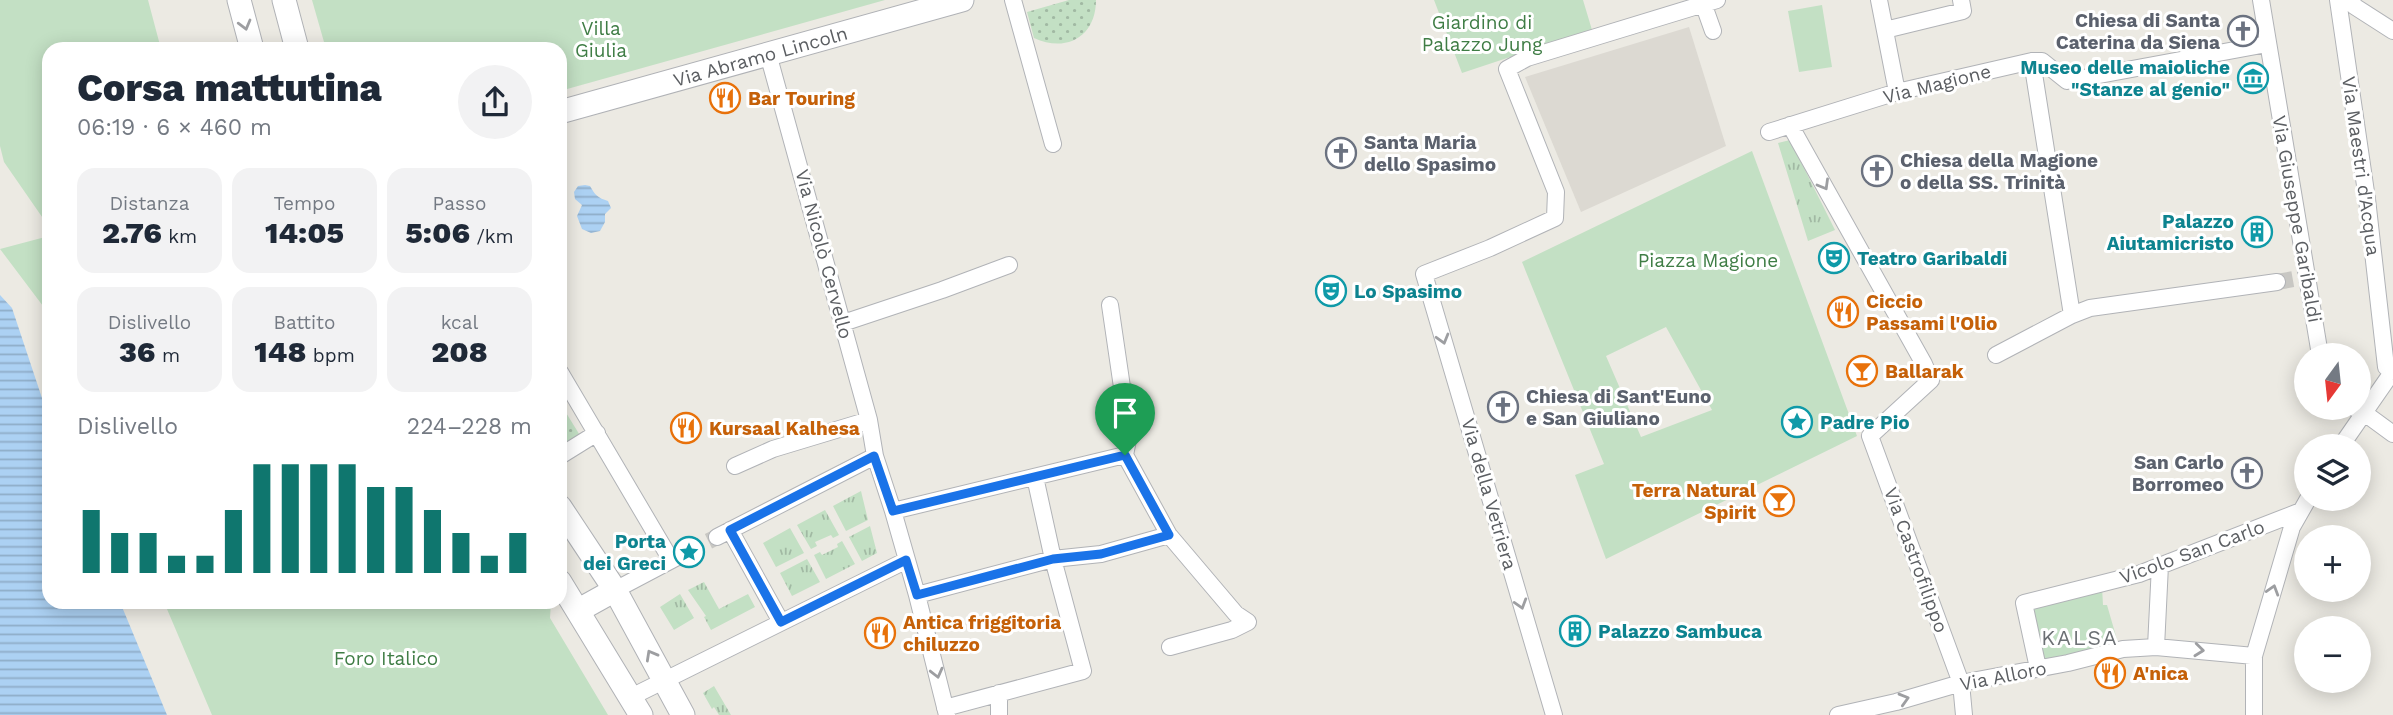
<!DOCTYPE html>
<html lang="it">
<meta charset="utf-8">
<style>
:root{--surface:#fff;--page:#f2f2f3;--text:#1f2937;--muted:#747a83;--accent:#0f766e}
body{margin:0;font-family:"Work Sans",sans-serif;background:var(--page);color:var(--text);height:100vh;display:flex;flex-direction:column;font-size:26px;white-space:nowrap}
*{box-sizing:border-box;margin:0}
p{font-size:23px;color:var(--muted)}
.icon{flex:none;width:38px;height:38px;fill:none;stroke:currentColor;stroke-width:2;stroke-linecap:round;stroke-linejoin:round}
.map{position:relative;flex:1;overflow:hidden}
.drawer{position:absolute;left:42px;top:42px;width:525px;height:567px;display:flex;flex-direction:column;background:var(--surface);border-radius:21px;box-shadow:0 4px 18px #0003}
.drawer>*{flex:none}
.needle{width:46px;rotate:195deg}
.fabs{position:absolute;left:2294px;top:343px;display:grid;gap:14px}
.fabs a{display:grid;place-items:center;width:77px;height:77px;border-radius:50%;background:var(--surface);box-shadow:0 4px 18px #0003;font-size:35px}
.pin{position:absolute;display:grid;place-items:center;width:60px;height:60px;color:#fff;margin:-72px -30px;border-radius:50% 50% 50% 0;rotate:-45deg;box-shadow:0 0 7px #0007}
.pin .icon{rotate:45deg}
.round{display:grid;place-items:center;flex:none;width:74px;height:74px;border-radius:37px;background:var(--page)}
.summary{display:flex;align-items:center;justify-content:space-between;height:119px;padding:0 35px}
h1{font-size:38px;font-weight:800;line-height:52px}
.metrics{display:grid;grid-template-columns:repeat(3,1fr);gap:10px;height:119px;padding:7px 35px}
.metrics div{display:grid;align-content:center;border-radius:18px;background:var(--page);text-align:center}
.metrics b{font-size:30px;font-weight:800}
.metrics small{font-size:19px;font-weight:400}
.metrics p{font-size:19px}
.chart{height:196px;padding:14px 35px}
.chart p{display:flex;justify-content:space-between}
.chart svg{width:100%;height:126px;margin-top:7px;stroke:var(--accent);stroke-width:6}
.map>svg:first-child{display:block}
</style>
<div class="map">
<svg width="2393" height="715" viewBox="0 0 2393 715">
<defs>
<pattern id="grass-tufts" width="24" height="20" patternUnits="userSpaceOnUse" patternTransform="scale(1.75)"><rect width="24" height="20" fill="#c3e0c4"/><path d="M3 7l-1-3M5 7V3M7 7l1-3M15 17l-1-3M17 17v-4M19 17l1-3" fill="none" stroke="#a1b9a3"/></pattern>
<pattern id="garden-dots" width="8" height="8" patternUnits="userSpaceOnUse" patternTransform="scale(1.75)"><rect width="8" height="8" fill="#c3e0c4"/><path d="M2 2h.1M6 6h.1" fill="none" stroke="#a1b9a3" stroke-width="1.8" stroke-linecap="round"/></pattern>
<pattern id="water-rules" width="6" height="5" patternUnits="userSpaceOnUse" patternTransform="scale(1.75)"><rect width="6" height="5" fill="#acd1f3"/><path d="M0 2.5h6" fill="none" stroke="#8fadc8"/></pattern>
</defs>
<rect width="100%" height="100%" fill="#eceae3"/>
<path fill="#dcd9d2" d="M1689,27L1726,146L1581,212L1525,77Z"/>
<path fill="url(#grass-tufts)" d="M1790,140L1835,230L1808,241L1778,143Z
M861,491L868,520L846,531L833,506Z
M825,510L839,535L833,538L831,535L815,542L817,546L811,549L797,525Z
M870,526L877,553L862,561L849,537Z
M790,528L804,553L776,567L763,543Z
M842,541L855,564L826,579L814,555L820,552L822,555L838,547L837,544Z
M807,559L820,582L792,596L780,573Z
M704,582L719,609L748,594L755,607L711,630L704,617L706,616L688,590Z
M680,594L694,618L674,630L660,607Z
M714,686L731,715H719L714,707L712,709L703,693Z"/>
<path fill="#c3e0c4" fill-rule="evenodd" d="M0,0H148L161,49H49V227L4,162L0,146Z
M312,0H885L560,91V49H326Z
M1434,0H1583L1592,30L1462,73Z
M1822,5L1832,67L1799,72L1788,11Z
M1752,151L1857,436L1606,559L1575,475L1604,464L1522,262ZM1666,327L1712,410L1641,437L1606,356Z
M49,236V314L0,249Z
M2102,587L2103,605H2107L2118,643L2039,663L2025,605Z
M164,602H551L550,618L608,715H212Z"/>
<path fill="url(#garden-dots)" d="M1069,0H1096C1096,37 1066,53 1034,38L1027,12Z
M560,403L581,437L560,447Z"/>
<path fill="url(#water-rules)" d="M585,185L590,186C595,195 598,198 608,201L611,208L605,214V222L600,231L591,233L582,229L577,216L582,205L575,199L574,192L578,186Z
M0,295L12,308L49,419V602H120L167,715H0Z"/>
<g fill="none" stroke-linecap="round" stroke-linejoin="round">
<path stroke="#c8c7c3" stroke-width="16" stroke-dasharray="16 8" stroke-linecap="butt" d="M2277,282L2294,279
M687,552L717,537"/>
<g stroke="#b1b3b7" stroke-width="18">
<path id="street" d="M1013,0L1053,144
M1702,0L1713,31
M1879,0L1897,92
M2261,0L2320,355
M2338,0L2367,199L2386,367L2391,372
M2352,0L2354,6L2393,31
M1885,30L1963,11L1961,0
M768,54L869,420L875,456L893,511L917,595L947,715
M2032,61L2072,315
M1790,125L1924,364L1931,380L1870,436L1961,683L1964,715
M1769,132L1897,92L2032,61H2042L2067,81L2267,44
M1110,305L1129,435L1125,455
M843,323L942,290L1009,265
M1996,355L2072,315L2090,308L2277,282
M560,372L671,560
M2354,408L2363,412L2393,434
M2341,446L2393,371
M1125,455L1169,535L1236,614L1248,622L1232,630L1170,647
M560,456L597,433
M735,466L773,449L869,420
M893,511L1125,455
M730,530L781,622
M717,537L875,456
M615,590L687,552
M917,595L1053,559L1101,554L1169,535
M2156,647L2160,565
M2038,668L2024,603L2139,574L2301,511
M631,697L907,560
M945,708L1083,671L1053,559L1035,477
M999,715V693
M1554,715L1424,274L1490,248L1555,218L1556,192L1507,69L1527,58L1717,0
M1838,715L1896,702L1961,683L2068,663L2123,649L2156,647L2254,656
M2254,715V656L2292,527L2308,499"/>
</g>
<g stroke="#b0b2b6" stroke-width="25">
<g id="secondary">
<path d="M239,0L252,49"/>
<path d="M284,0L297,49"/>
<path id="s1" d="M560,112L962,0"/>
<path d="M560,507L615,590L683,715"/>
<path d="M560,582L641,715"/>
<path d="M579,610L615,590"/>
</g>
</g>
<use href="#street" stroke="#fff" stroke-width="16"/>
<use href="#secondary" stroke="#fff" stroke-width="23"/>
</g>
<defs><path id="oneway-chevron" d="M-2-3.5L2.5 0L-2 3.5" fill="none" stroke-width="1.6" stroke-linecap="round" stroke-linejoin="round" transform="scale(1.75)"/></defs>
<g stroke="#9d9ea1">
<use href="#oneway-chevron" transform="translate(245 25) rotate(75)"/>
<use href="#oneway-chevron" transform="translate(1824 185) rotate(60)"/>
<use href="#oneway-chevron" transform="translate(1443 339) rotate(74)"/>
<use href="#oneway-chevron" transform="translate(2273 590) rotate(-73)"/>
<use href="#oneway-chevron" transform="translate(1521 604) rotate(73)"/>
<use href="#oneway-chevron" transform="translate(2199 650) rotate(6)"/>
<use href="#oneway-chevron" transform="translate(651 655) rotate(-119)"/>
<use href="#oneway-chevron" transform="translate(937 673) rotate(76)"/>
<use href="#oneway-chevron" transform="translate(1904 699) rotate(-16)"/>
</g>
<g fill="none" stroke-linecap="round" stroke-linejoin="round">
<g stroke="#fff" stroke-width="14">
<path id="route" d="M1125,455L1169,535L1101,554L1053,559L917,595L906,560L781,622L730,530L874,456L893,511Z"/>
</g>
<use href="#route" stroke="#1a73e8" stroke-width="9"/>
</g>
<defs>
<g id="church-ring" transform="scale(1.575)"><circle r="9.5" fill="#fff" stroke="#6b7280" stroke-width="1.5"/><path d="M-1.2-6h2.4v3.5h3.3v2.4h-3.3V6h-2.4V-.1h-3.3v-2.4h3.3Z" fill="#6b7280"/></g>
<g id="museum-ring" transform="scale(1.575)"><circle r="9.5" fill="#fff" stroke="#0f9aa8" stroke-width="1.5"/><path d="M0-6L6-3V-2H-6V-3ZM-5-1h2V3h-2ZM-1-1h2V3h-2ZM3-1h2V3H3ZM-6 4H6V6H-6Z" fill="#0f9aa8"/></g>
<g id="restaurant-ring" transform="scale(1.575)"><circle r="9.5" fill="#fff" stroke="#e8710a" stroke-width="1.5"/><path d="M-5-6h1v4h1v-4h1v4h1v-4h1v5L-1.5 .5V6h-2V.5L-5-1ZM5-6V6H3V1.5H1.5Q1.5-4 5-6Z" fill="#e8710a"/></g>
<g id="building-ring" transform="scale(1.575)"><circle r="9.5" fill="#fff" stroke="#0f9aa8" stroke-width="1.5"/><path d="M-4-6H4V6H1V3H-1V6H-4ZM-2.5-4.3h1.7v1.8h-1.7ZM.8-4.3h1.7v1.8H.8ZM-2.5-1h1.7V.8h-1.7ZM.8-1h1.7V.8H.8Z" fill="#0f9aa8"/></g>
<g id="theatre-ring" transform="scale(1.575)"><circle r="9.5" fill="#fff" stroke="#0f9aa8" stroke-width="1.5"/><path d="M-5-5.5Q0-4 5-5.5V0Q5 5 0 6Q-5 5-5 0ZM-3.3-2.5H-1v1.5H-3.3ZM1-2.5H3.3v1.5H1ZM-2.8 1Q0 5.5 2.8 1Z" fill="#0f9aa8"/></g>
<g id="bar-ring" transform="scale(1.575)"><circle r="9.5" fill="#fff" stroke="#e8710a" stroke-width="1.5"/><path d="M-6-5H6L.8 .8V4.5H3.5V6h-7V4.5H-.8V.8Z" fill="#e8710a"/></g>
<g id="sight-ring" transform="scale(1.575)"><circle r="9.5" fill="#fff" stroke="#0f9aa8" stroke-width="1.5"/><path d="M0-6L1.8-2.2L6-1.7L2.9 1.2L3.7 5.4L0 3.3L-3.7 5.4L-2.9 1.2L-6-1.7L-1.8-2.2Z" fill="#0f9aa8"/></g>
</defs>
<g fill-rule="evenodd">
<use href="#church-ring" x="2243" y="31"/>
<use href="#museum-ring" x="2253" y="78"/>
<use href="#restaurant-ring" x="725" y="98"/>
<use href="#church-ring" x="1341" y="153"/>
<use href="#church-ring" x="1877" y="171"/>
<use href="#building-ring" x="2257" y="232"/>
<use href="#theatre-ring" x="1834" y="258"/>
<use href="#theatre-ring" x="1331" y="291"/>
<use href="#restaurant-ring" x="1843" y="312"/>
<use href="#bar-ring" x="1862" y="371"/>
<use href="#church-ring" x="1503" y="407"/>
<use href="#sight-ring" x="1797" y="422"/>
<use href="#restaurant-ring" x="686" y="428"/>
<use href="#church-ring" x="2247" y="473"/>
<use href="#bar-ring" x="1779" y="501"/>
<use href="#sight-ring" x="689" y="552"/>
<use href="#building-ring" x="1575" y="631"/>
<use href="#restaurant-ring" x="880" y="633"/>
<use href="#restaurant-ring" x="2110" y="673"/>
</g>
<g text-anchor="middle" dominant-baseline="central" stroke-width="6" stroke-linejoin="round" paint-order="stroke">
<g font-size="19" font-weight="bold" fill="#5b616d" stroke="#fff" text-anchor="start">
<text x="2220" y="20" text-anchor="end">Chiesa di Santa<tspan x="2220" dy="22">Caterina da Siena</tspan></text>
<text x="1364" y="142">Santa Maria<tspan x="1364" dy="22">dello Spasimo</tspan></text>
<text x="1900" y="160">Chiesa della Magione<tspan x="1900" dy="22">o della SS. Trinità</tspan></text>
<text x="1526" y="396">Chiesa di Sant'Euno<tspan x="1526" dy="22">e San Giuliano</tspan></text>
<text x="2224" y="462" text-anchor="end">San Carlo<tspan x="2224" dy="22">Borromeo</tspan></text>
</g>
<g font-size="19" fill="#3f7d45" stroke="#fff">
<text x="1482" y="22">Giardino di<tspan x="1482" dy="22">Palazzo Jung</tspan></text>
<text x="601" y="28">Villa<tspan x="601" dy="22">Giulia</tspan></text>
<text x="1708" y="260">Piazza Magione</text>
<text x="386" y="658">Foro Italico</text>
</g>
<g font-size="19" fill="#5b5e62" stroke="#fff">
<text stroke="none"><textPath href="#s1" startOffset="208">Via Abramo Lincoln</textPath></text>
<text transform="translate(1937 84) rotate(-14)">Via Magione</text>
<text transform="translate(2361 166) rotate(82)">Via Maestri d'Acqua</text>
<text transform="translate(2297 219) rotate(80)">Via Giuseppe Garibaldi</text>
<text transform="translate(824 254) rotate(75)">Via Nicolò Cervello</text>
<text transform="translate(1489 494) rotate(74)">Via della Vetriera</text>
<text transform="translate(2192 552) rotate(-20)">Vicolo San Carlo</text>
<text transform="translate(1916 560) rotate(70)">Via Castrofilippo</text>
<text transform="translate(2003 676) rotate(-11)">Via Alloro</text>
</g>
<g font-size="19" font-weight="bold" fill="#0d838f" stroke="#fff" text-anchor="start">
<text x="2230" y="67" text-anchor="end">Museo delle maioliche<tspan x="2230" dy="22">"Stanze al genio"</tspan></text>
<text x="2234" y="221" text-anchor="end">Palazzo<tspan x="2234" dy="22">Aiutamicristo</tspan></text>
<text x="1857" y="258">Teatro Garibaldi</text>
<text x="1354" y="291">Lo Spasimo</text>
<text x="1820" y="422">Padre Pio</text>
<text x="666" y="541" text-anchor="end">Porta<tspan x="666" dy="22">dei Greci</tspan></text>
<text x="1598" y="631">Palazzo Sambuca</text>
</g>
<g font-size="19" font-weight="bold" fill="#c56008" stroke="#fff" text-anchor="start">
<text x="748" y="98">Bar Touring</text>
<text x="1866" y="301">Ciccio<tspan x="1866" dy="22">Passami l'Olio</tspan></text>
<text x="1885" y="371">Ballarak</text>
<text x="709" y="428">Kursaal Kalhesa</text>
<text x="1756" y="490" text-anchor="end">Terra Natural<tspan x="1756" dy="22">Spirit</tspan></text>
<text x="903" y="622">Antica friggitoria<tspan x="903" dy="22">chiluzzo</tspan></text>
<text x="2133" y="673">A'nica</text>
</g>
<g font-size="21" letter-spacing="2" fill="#6c7074" stroke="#fff">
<text x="2080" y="637">KALSA</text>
</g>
</g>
</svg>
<div class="fabs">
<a><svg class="needle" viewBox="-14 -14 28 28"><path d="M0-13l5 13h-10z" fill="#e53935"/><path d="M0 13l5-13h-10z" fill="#747a83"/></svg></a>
<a><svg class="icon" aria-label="layers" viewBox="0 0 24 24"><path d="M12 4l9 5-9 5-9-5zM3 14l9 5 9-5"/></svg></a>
<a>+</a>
<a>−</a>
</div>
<div class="pin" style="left:1125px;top:455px;background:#1e9e55"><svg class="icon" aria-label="arrive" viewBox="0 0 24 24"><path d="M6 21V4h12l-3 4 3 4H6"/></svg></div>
<section class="drawer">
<div class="summary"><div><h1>Corsa mattutina</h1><p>06:19 · 6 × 460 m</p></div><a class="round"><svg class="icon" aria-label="share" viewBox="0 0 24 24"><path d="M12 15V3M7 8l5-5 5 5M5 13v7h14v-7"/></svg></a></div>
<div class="metrics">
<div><p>Distanza</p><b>2.76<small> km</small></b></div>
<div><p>Tempo</p><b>14:05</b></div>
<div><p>Passo</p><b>5:06<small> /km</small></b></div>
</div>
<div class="metrics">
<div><p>Dislivello</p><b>36<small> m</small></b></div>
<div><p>Battito</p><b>148<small> bpm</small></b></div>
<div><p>kcal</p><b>208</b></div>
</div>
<div class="chart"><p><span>Dislivello</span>224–228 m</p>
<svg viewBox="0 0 160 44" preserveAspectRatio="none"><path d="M5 44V22M15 44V30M25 44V30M35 44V38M45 44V38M55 44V22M65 44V6M75 44V6M85 44V6M95 44V6M105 44V14M115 44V14M125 44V22M135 44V30M145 44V38M155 44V30"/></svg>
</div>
</section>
</div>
